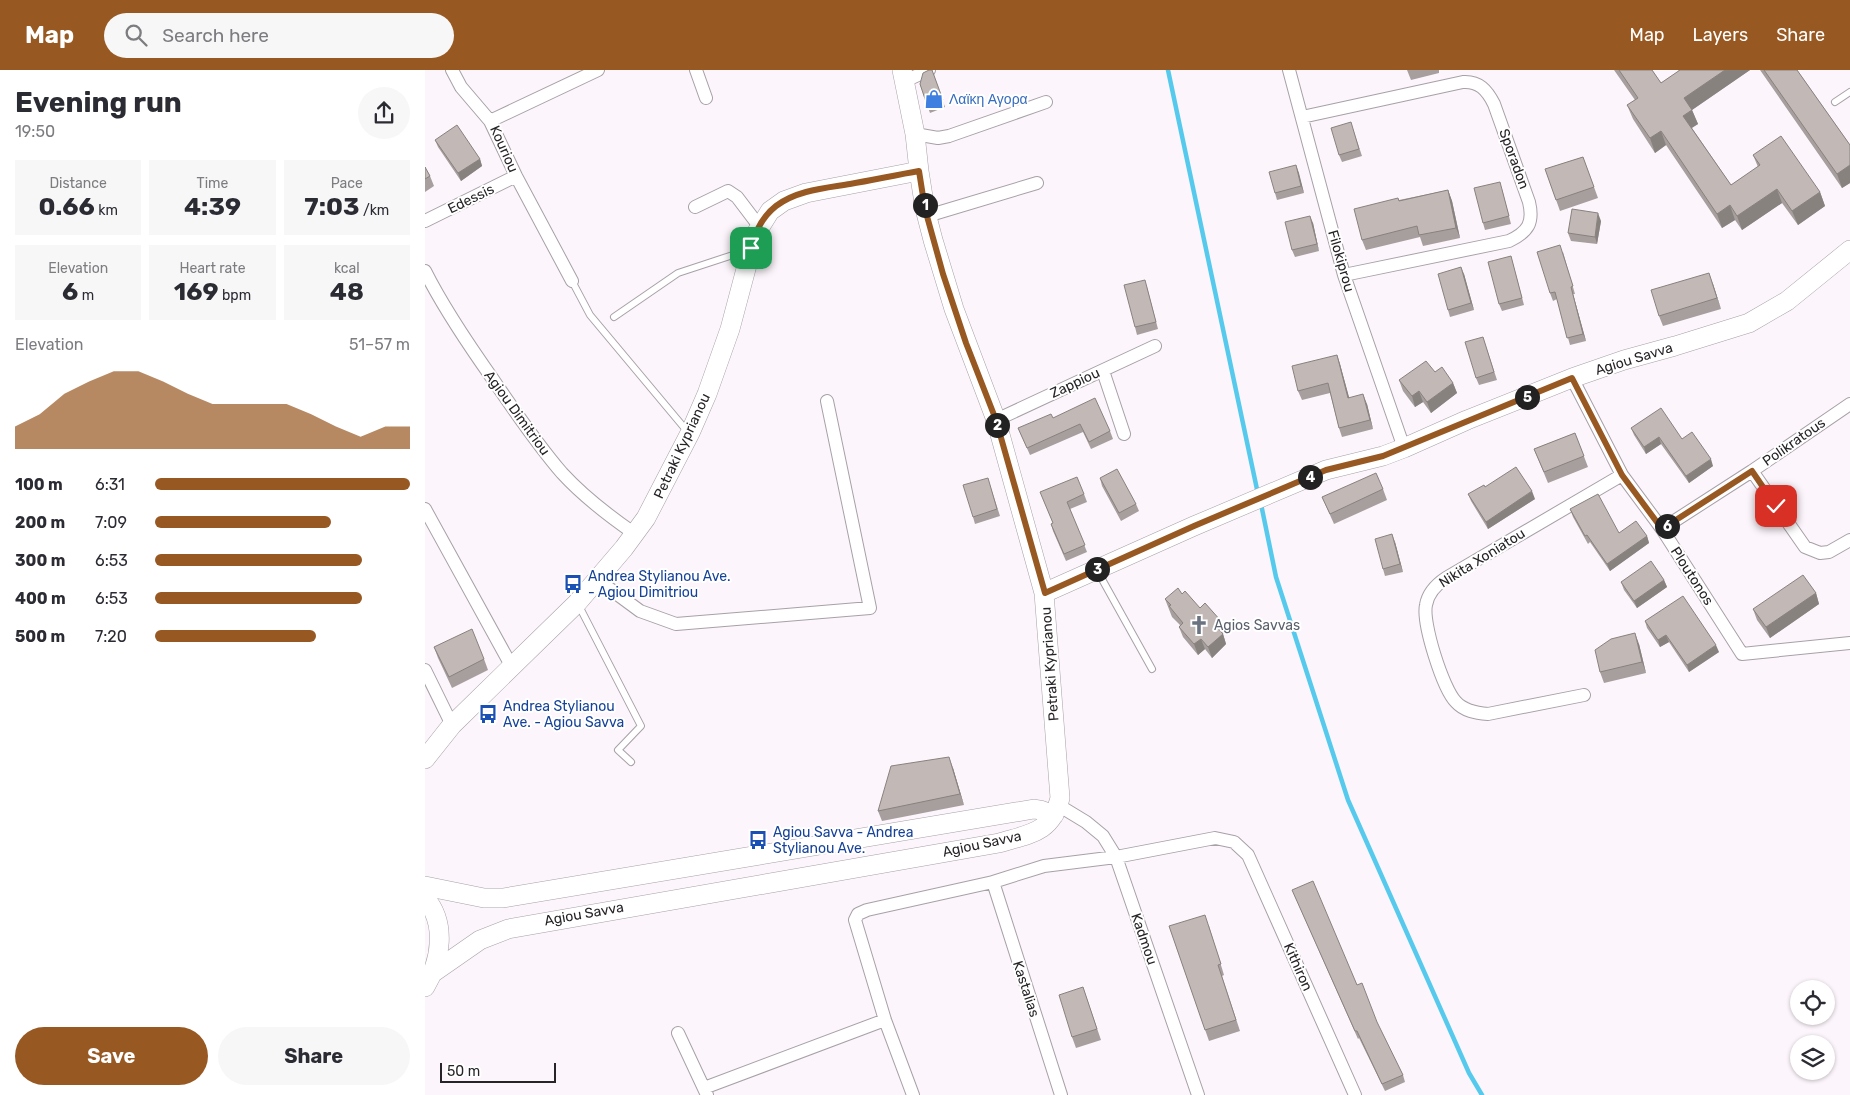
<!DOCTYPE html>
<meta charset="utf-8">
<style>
:root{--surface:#fff;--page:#f7f7f7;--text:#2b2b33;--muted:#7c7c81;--accent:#985822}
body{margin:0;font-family:Rubik,sans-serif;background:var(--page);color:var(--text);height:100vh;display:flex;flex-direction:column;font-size:19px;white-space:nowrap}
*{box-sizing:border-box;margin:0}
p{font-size:16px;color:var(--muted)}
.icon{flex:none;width:28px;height:28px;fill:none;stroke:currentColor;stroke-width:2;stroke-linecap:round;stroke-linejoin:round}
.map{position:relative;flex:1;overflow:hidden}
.panel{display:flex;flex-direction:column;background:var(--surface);width:425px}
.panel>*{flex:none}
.buttons{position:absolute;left:1365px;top:910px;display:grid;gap:10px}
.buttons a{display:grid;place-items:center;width:45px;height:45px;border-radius:50%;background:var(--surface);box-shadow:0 1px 4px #0004;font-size:25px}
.scale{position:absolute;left:15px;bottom:12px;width:116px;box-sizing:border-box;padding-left:5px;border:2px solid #272427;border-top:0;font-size:14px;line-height:18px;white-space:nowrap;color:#272427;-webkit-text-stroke:4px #fff;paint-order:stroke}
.pin{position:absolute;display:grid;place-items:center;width:42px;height:42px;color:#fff;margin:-21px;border-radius:10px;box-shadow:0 2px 8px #0006}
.km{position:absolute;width:25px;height:25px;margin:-12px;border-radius:50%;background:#222;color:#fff;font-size:14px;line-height:25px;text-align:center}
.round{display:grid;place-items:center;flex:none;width:52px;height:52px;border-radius:26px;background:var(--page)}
.headline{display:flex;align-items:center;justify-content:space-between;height:85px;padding:0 15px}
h1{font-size:28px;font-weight:700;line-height:38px}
.stats{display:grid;grid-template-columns:repeat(3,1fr);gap:8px;height:85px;padding:5px 15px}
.stats div{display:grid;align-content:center;border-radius:0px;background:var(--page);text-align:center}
.stats b{font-size:25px;font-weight:700}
.stats small{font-size:14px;font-weight:400}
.stats p{font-size:14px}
.chart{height:140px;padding:10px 15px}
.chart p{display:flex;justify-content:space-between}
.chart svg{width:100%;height:90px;margin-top:5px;fill:var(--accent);opacity:.7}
.action{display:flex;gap:10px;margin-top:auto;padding:10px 15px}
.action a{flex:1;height:58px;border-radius:30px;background:var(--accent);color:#fff;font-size:20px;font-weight:700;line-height:58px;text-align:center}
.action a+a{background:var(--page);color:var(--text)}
ul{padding:0 15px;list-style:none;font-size:16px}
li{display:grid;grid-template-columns:80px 60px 1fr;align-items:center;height:38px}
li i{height:12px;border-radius:6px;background:var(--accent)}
header{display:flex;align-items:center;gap:30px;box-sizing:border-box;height:70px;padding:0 25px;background:var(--accent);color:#fff}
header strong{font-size:24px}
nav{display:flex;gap:28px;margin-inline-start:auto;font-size:18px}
.search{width:350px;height:45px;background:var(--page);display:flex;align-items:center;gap:12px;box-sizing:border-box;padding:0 18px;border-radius:28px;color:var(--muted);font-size:19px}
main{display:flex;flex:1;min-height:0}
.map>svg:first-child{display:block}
</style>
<header>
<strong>Map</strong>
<div class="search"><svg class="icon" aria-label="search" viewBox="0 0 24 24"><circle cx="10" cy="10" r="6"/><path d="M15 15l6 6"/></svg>Search here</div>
<nav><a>Map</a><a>Layers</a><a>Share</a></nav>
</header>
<main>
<section class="panel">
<div class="headline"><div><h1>Evening run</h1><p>19:50</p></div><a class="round"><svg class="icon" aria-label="share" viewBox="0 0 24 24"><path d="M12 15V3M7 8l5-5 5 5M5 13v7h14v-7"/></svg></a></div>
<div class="stats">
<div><p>Distance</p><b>0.66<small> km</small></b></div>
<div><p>Time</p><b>4:39</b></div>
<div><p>Pace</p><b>7:03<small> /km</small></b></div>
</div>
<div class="stats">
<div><p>Elevation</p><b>6<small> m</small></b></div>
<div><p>Heart rate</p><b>169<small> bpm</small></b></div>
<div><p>kcal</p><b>48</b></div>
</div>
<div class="chart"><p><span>Elevation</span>51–57 m</p>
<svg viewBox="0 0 160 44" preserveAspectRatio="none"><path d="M0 44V33L10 27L20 17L30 11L40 6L50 6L60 11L70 17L80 22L90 22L100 22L110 22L120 27L130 33L140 38L150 33L160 33V44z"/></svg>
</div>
<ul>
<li><b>100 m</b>6:31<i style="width:100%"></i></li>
<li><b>200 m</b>7:09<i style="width:69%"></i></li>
<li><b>300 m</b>6:53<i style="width:81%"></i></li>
<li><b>400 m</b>6:53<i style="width:81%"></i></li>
<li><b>500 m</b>7:20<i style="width:63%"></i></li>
</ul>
<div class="action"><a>Save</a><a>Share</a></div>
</section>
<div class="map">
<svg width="1425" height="1025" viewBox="0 0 1425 1025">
<rect width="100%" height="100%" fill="#fcf5fb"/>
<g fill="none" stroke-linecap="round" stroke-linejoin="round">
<path stroke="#56caec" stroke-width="4.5" d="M743,0L833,424
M836,434L851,507L923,730L1044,1003L1057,1025"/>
<g stroke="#a7a1a7" stroke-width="8">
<path id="lane" d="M1410,32L1425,22
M147,211L165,245L262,361
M189,247L253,203L323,180
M673,502L727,599
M153,534L216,656L193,680L206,692"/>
</g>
<g stroke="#a7a1a7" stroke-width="14">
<path id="street" d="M27,0L36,17L65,51L91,106L147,211
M271,0L281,28
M864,0L919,205L979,378
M480,11L504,0
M877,47L1038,12C1054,11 1062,20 1069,34L1104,132C1109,153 1103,162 1084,171L919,205
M65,51L173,0
M490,64L513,68L524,66L621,32
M270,137L303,121L312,127L334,156
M502,146L612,113
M0,151L91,106
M0,201C19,239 43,274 67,308C89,340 111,373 137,403C158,426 184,446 210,464
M678,301L699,364
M1147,308L1197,405L1237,459L1317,584L1425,573
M571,350L730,276
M1327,401L1380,477L1395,483L1404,482L1425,470
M0,439L87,597
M1237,459L1327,401L1425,334
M173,510L215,541L251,554L445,538L402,331
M0,600L27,655
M1159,625L1063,644C1051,643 1039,641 1031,632C1018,619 997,553 1001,535C1003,523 1012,514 1021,508L1197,405
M633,735L661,752L678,766L691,787L773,1025
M568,812L636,1025
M253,963L282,1025
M279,1018L460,950
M488,1025L460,950L430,850L433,844L442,840L568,812L619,796L691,787L790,768L809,772L823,785L930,1025"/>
</g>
<g stroke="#a7a1a7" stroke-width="20">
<path id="secondary" d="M619,523L769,456L901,400L958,386L979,378L1042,350L1147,308L1199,290L1250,276L1324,253L1362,231L1425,180
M0,689L27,655L152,533L199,478L221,448L265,363L282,324L305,259L330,165L345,141L359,131L381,123L494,101
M0,816L59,828H78L609,739L615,740L629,745
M0,828C22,853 16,891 0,917
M9,902L55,870L83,859L574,773C604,764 627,763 635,728L619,523L571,350L529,239L508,170L500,139L494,101L490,64L477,0"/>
</g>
<use href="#lane" stroke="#fff" stroke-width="6"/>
<use href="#street" stroke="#fff" stroke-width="12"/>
<use href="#secondary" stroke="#fff" stroke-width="19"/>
</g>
<path fill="#a79f9d" d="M507,0L520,37L505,43L495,14Z
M982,0H1014V3L986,10Z
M1189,0H1227L1236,13L1254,1L1253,0H1325L1267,40L1273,54L1267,58L1306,115L1333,97L1328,85L1395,122L1400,136L1373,155L1357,133L1317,160L1310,150L1297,158L1241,75L1230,83L1208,49L1202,35L1210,30Z
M1335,0H1372L1425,75V113L1417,118Z
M928,59L937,86L917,92L914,85Z
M10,70L55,89L57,96L36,111L13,77Z
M1158,87L1173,128L1135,141L1120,99Z
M871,95L879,123L852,130L850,123Z
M0,97L5,106L9,116L0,122Z
M1077,119L1086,154L1060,160L1058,153Z
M1023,120L1027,131L1035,168L998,176L995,167L941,180L937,170L974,130Z
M1176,151L1172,174L1146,171L1143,163Z
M888,153L894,181L870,187L867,180Z
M1138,182L1150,224H1148L1161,271L1145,275L1132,229L1128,231L1125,223Z
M1086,186L1099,235L1077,241L1074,234Z
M1039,204L1049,240L1025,247L1023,240Z
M1288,214L1296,239L1238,256L1234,246Z
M722,217L733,259L712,265L710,257Z
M1058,267L1072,310L1054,315L1051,308Z
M912,285L915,294L924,328L942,334L948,359L917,367L914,358L905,323L877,330L873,321Z
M1010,302L1028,313L1032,323L1006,343L998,332L990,337L978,321L974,310Z
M628,348L685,361L688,369L666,379L658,362L605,385L593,358Z
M1206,358L1257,369L1288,396L1264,413L1236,374L1221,384L1209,365Z
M1150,363L1163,397L1123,413L1109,379Z
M675,408L711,434L714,441L696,451L677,416Z
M565,415L575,446L550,454L548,447Z
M958,419L962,430L909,454L897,427Z
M659,424L662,432L645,439L662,482L641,491L628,461L626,454L628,453L618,429Z
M1043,424L1110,429L1063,459L1046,431Z
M1145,439L1194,463L1222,466L1224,473L1185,501L1165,472L1163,474L1148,447Z
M970,472L978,502L960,506L958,499Z
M1239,510L1242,517L1212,538L1199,520L1196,512Z
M1391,523L1394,534L1345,568L1332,550L1328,539Z
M740,529L775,538L800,562L798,564L801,574L787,588L780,579L773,585L758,567L754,557L755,555L747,547Z
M1220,551L1294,582L1264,602L1244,572L1235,577L1222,558Z
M1214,574L1221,603L1179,613L1175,602Z
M9,577L59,589L63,600L27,618L13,588Z
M528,698L539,735L457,751L453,741Z
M867,820L932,915L978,1005L980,1012L960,1021L934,968L933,969Z
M744,856H784L799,905L797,906L815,961L784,971Z
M658,917L676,970L651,978L647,967Z"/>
<path fill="#88827f" d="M1300,0H1325L1264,42L1259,28Z
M1267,40L1273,54L1263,60L1258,46Z
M1236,61L1241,75L1230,83L1225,68Z
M55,89L57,96L36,111L33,103Z
M871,95L874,103L879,123L876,116Z
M1425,95V113L1417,118L1412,104Z
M1352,119L1357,133L1317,160L1312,146Z
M1023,120L1027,131L1035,168L1031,158Z
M1395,122L1400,136L1373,155L1367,141Z
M1305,135L1310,150L1297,158L1292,144Z
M1173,143L1176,151L1172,174L1170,167Z
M885,146L888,153L894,181L892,174Z
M1036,197L1039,204L1049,240L1046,233Z
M1284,203L1288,214L1296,239L1292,228Z
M1146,217L1148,224L1161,271L1158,264Z
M912,285L915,294L927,338L923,328Z
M1028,313L1032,323L1006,343L1002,332Z
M994,321L998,332L990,337L987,326Z
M938,324L942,334L948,359L945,350Z
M1234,367L1236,374L1221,384L1219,377Z
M1286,389L1288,396L1264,413L1261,406Z
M1107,421L1110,429L1063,459L1061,452Z
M967,464L970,472L978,502L975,494Z
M1222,466L1224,473L1185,501L1182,494Z
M1239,510L1242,517L1212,538L1209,531Z
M1391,523L1394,534L1345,568L1341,557Z
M796,551L800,562L798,564L801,574L787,588L783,577L791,556Z
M1210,563L1214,574L1221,603L1217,592Z
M1241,565L1244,572L1235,577L1233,570Z
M776,569L780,579L773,585L769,574Z
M1291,575L1294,582L1264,602L1262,595Z
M524,687L528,698L539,735L535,724Z"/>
<path fill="#c2b9b6" stroke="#88827f" d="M504,0H507L518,30L502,35L495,14L498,3Z
M1194,0H1227L1236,13L1255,0H1300L1259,28L1267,40L1258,46L1306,115L1335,95L1328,85L1356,66L1395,122L1367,141L1352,119L1312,146L1305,135L1292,144L1236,61L1225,68L1202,35L1213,28Z
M1339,0H1372L1425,75V95L1412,104Z
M926,52L934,79L914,85L906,58Z
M32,55L55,89L33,103L10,70Z
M1158,87L1169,117L1131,130L1120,99Z
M871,95L876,116L850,123L844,102Z
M0,97L5,106L0,109Z
M1075,112L1084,146L1058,153L1049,118Z
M1023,120L1031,158L994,165L992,156L937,170L929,139L973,128L974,131Z
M1147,139L1173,143L1170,167L1143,163Z
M885,146L892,174L867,180L860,152Z
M1135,175L1148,216L1146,217L1158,264L1142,268L1130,222L1125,223L1112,182Z
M1086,186L1097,228L1074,234L1063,192Z
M1036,197L1046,233L1023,240L1013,204Z
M1284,203L1292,228L1234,246L1226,220Z
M720,210L731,252L710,257L699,215Z
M1058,267L1069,302L1051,308L1040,272Z
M912,285L923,328L938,324L945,350L914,358L903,313L873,321L867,296Z
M1001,291L1010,302L1017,297L1028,313L1002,332L994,321L987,326L974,310Z
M670,328L685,361L664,372L655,354L602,378L593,358L626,344L628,348Z
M1236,338L1257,369L1267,362L1286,389L1261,406L1234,367L1219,377L1206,358Z
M1150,363L1159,386L1119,402L1109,379Z
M1091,397L1107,421L1061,452L1043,424L1059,415L1060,417Z
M692,399L711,434L694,443L675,408Z
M951,403L958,419L905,444L897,427Z
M652,407L659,424L642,432L660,475L639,484L626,454L628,453L615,422Z
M563,408L572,439L548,447L538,415Z
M1173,424L1194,463L1211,451L1222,466L1182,494L1162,465L1160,466L1145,439Z
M967,464L975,494L958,499L950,469Z
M1226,491L1239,510L1209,531L1196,512Z
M1378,505L1391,523L1341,557L1328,539Z
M753,518L757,524L760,521L775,538L780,533L796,551L791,556L798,564L783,577L776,569L769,574L754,557L758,553L744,536L746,535L740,529Z
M1258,526L1291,575L1262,595L1241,565L1233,570L1220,551Z
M47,559L59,589L24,607L9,577Z
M1210,563L1217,592L1175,602L1170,580L1186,569Z
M524,687L535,724L453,741L466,696Z
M888,811L932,915L937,913L952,952L978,1005L957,1014L932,961H930L867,820Z
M780,845L796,894L793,895L811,950L780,960L744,856Z
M658,917L672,959L647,967L634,925Z"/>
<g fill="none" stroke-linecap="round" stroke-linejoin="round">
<g stroke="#fff" stroke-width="10">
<path id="route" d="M326,178C330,162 338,146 351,136C372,120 401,118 425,114C448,110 471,105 494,101L500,139L518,204L541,273L571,350L620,523L769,456L901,400L958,386L1147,308L1197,405L1237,459L1327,401L1351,436"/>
</g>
<use href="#route" stroke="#985822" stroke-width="6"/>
</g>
<defs>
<g id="shop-bare" transform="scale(1.5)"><path d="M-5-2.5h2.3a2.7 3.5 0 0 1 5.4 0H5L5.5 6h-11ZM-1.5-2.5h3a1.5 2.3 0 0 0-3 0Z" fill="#3f7fe0" stroke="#fff" stroke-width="2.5" paint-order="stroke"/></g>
<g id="bus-bare" transform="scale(1.5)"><path d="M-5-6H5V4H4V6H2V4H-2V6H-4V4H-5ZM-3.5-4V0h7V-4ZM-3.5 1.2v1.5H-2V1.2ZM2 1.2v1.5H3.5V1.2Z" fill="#1a4fb4" stroke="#fff" stroke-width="2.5" paint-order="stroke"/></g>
<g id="church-bare" transform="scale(1.5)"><path d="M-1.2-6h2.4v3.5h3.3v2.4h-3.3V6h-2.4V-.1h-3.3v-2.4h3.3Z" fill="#6b7280" stroke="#fff" stroke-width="2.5" paint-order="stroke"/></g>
</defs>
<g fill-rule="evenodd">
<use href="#shop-bare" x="509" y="29"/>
<use href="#bus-bare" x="148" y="514"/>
<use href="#church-bare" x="774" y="555"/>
<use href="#bus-bare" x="63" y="644"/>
<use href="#bus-bare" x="333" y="770"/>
</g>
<g text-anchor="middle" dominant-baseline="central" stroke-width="4" stroke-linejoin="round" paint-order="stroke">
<g font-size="14" fill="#366cbe" stroke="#fff" text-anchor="start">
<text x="524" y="29">Λαϊκη Αγορα</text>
</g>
<g font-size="14" fill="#272427" stroke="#fff">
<text transform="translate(79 79) rotate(66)">Kouriou</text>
<text transform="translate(1089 89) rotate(70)">Sporadon</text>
<text transform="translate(46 129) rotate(-26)">Edessis</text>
<text transform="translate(916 191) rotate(74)">Filokiprou</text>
<text transform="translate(1209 289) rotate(-17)">Agiou Savva</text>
<text transform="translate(650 313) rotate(-25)">Zappiou</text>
<text transform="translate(92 343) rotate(54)">Agiou Dimitriou</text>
<text transform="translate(1369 372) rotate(-35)">Polikratous</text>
<text transform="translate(257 376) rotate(-65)">Petraki Kyprianou</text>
<text transform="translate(1057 488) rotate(-32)">Nikita Xoniatou</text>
<text transform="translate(1267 506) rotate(57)">Ploutonos</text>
<text transform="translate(625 594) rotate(-94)">Petraki Kyprianou</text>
<text transform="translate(557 774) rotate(-12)">Agiou Savva</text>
<text transform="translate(159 844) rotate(-10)">Agiou Savva</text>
<text transform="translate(719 869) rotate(71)">Kadmou</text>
<text transform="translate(873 897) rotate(66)">Kithiron</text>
<text transform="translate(601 919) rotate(72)">Kastalias</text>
</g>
<g font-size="14" fill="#164399" stroke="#fff" text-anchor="start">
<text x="163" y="506">Andrea Stylianou Ave.<tspan x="163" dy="16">- Agiou Dimitriou</tspan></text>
<text x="78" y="636">Andrea Stylianou<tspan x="78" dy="16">Ave. - Agiou Savva</tspan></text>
<text x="348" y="762">Agiou Savva - Andrea<tspan x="348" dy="16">Stylianou Ave.</tspan></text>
</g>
<g font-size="14" fill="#5b616d" stroke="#fff" text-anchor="start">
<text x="789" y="555">Agios Savvas</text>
</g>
</g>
</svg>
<div class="buttons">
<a><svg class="icon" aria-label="locate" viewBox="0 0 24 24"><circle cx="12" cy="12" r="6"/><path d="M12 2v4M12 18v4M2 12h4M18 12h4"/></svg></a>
<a><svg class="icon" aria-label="layers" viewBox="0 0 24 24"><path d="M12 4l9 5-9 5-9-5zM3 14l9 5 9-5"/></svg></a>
</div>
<div class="scale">50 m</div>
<div class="pin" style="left:326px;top:178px;background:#1e9e55"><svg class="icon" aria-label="arrive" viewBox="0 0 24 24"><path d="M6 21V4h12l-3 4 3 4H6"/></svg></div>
<div class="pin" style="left:1351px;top:436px;background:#d93025"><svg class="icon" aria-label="check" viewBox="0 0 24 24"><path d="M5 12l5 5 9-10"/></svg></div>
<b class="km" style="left:500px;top:135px">1</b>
<b class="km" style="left:572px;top:355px">2</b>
<b class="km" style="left:672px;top:499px">3</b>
<b class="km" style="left:885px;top:407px">4</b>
<b class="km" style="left:1102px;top:327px">5</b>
<b class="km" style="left:1242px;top:456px">6</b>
</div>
</main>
